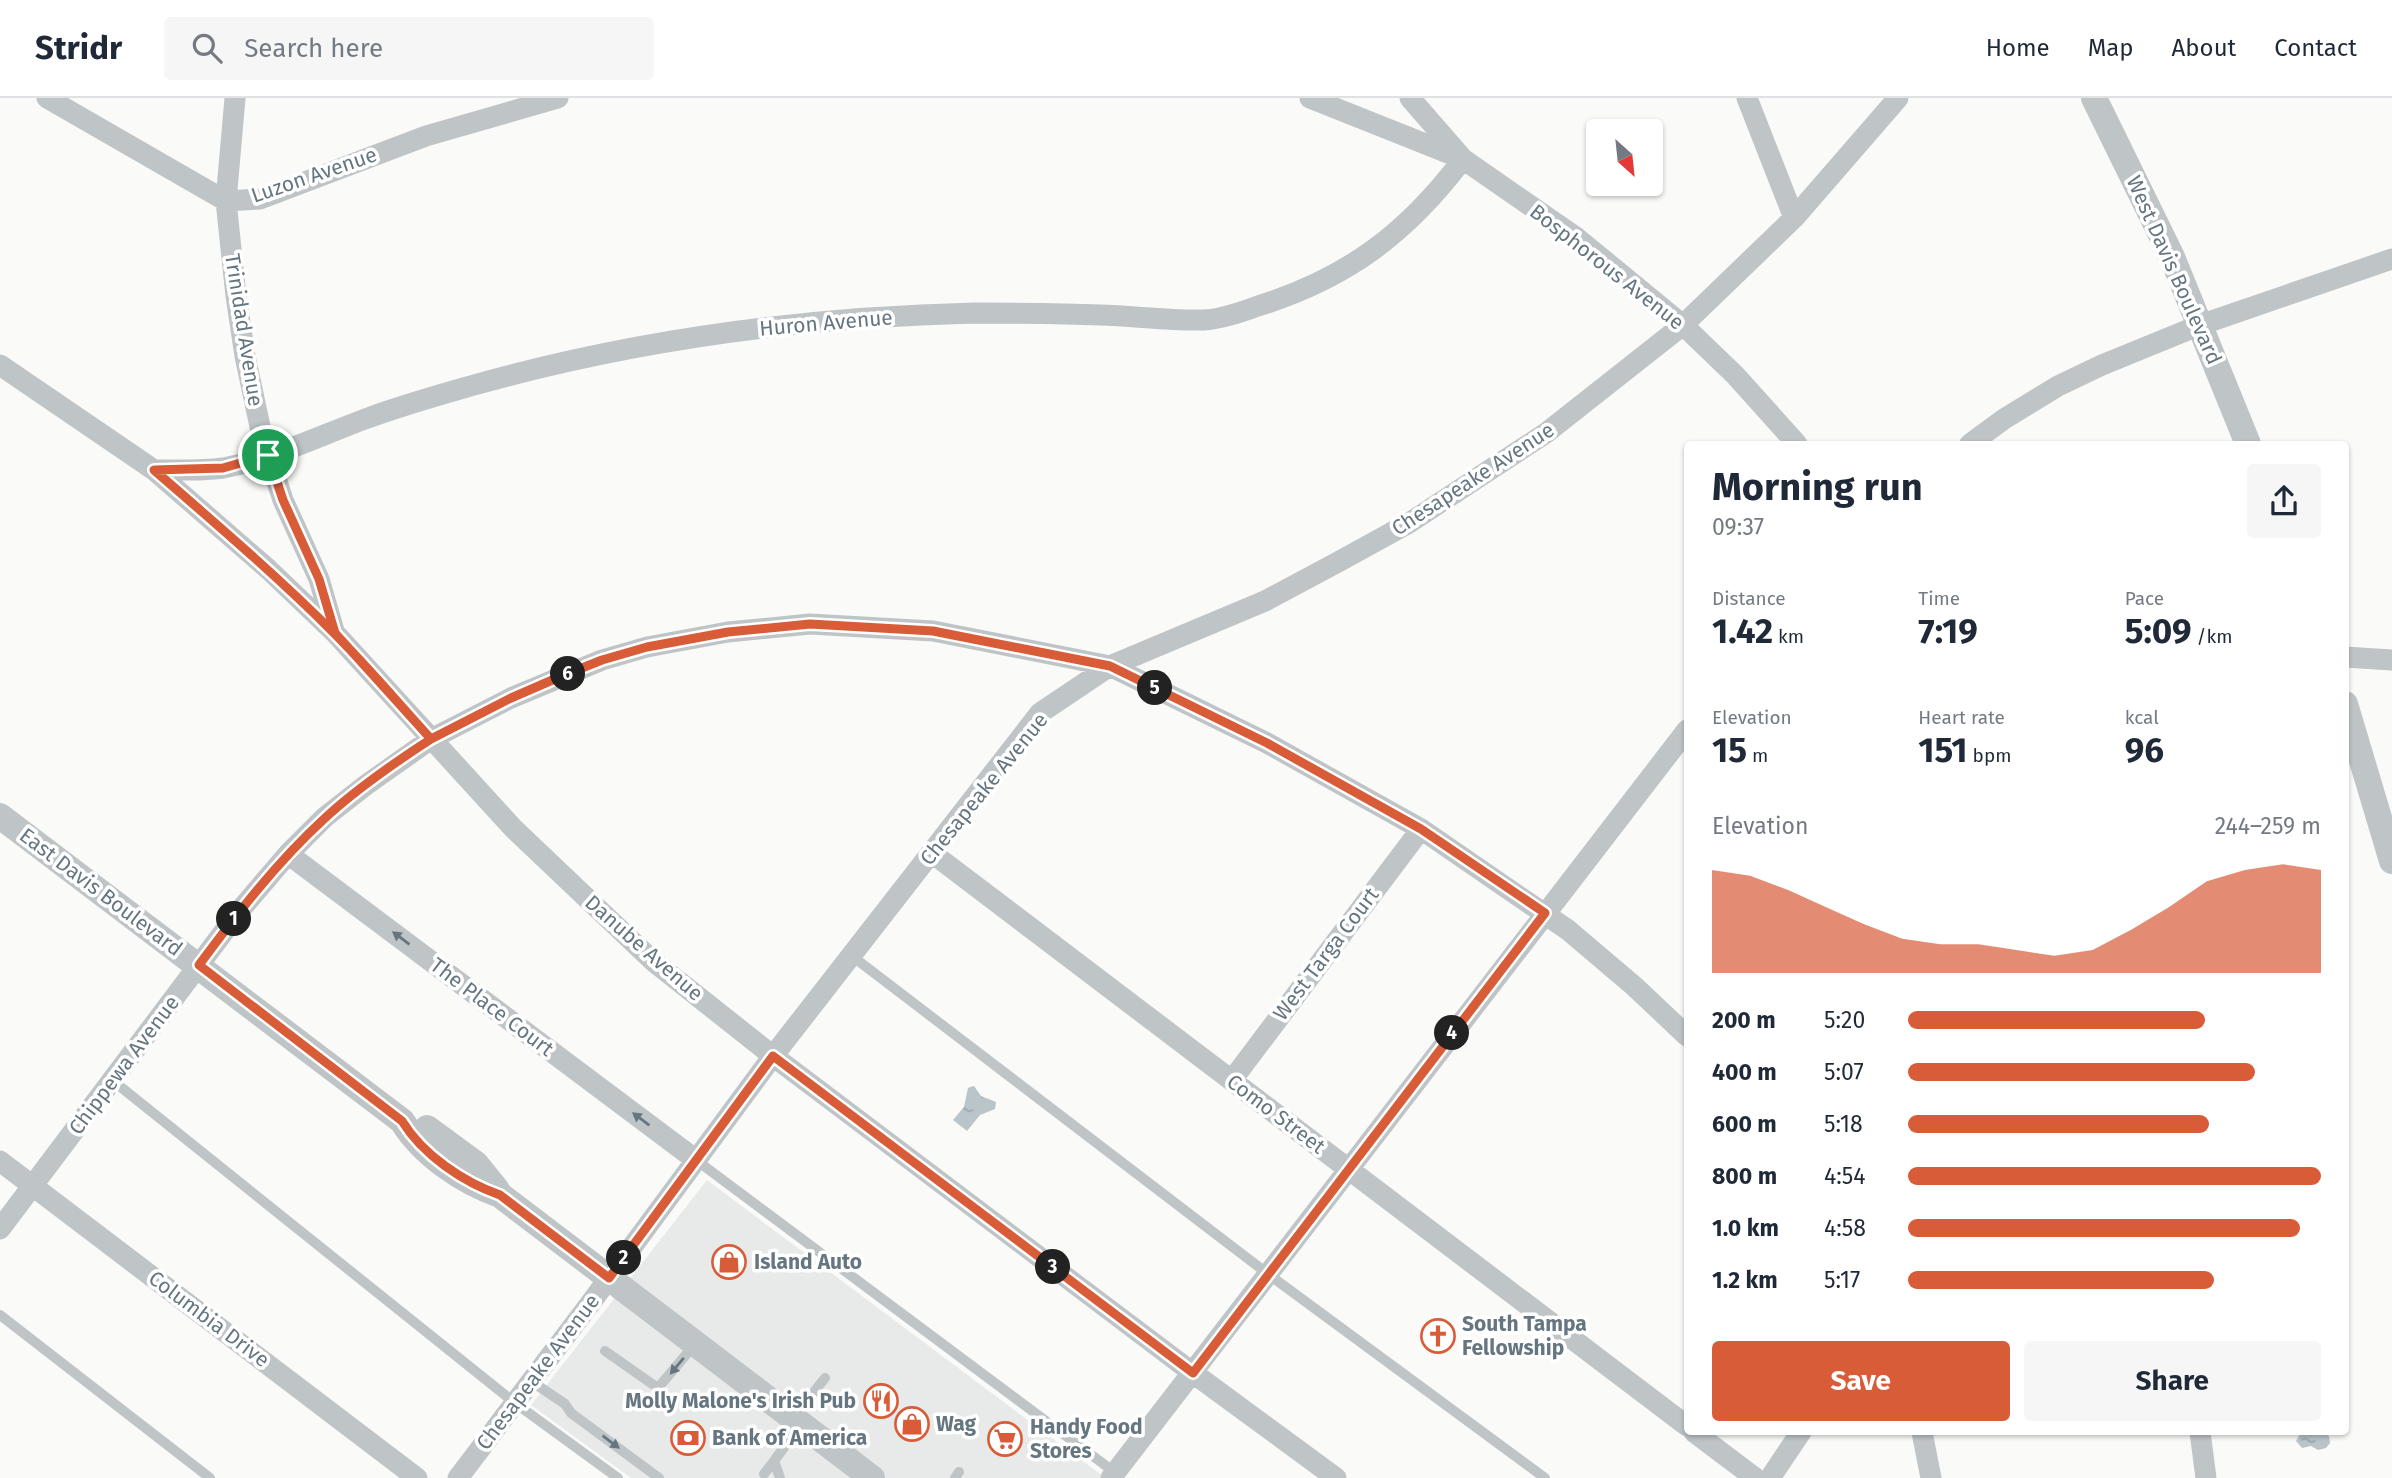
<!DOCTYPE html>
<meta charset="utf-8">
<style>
:root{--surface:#fff;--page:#f6f6f7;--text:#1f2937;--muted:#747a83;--line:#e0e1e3;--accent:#d95c38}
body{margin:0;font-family:"Fira Sans",sans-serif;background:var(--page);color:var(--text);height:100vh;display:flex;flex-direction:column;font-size:26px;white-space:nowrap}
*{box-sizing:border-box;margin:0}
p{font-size:23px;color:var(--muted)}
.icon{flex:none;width:38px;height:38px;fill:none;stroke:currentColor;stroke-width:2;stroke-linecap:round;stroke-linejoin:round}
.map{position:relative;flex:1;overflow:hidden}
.sheet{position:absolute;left:1684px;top:343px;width:665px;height:994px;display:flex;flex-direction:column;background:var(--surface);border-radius:7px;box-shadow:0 2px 5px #0004}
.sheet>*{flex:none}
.needle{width:46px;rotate:153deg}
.tools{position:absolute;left:1586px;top:21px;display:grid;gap:14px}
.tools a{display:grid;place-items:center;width:77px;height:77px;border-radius:7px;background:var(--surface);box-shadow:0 2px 5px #0004;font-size:35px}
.pin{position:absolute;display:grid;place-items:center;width:60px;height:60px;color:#fff;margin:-30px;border:4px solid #fff;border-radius:50%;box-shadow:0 2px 7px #0007}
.km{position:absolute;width:35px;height:35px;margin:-18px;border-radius:50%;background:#222;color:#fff;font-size:19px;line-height:35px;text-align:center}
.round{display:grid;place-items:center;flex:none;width:74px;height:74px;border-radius:7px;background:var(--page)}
.overview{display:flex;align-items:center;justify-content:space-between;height:119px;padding:0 28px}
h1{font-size:38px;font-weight:700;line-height:52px}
.metrics{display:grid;grid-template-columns:repeat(3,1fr);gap:10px;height:119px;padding:7px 28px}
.metrics div{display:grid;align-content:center}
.metrics b{font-size:35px;font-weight:700}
.metrics small{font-size:19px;font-weight:400}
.metrics p{font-size:19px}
.chart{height:196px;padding:14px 28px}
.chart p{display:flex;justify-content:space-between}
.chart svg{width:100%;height:126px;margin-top:7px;fill:var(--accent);opacity:.7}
.cta{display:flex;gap:14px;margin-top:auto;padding:14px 28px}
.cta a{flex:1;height:80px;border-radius:7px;background:var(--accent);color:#fff;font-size:28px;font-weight:700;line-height:80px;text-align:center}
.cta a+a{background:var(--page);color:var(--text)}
ul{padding:0 28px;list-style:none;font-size:23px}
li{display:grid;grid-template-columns:112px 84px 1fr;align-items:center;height:52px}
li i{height:18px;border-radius:9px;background:var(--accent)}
header{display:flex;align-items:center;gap:42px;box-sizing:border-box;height:98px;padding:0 35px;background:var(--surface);border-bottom:2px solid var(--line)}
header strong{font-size:33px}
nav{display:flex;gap:38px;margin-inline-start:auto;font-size:24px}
.search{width:490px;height:63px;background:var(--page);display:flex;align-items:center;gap:18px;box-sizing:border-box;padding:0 24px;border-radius:7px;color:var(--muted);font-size:26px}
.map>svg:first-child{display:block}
</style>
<header>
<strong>Stridr</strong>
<div class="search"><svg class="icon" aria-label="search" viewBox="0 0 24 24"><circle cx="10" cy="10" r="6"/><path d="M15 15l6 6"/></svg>Search here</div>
<nav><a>Home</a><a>Map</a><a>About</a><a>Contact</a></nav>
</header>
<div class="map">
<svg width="2392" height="1380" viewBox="0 0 2392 1380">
<defs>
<pattern id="water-ripples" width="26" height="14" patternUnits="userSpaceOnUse" patternTransform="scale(1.75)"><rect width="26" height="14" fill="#bac5c9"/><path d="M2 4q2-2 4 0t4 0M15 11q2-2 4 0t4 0" fill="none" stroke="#9ba5a9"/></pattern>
</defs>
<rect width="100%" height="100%" fill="#fafaf8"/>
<path fill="#e8e9e9" d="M707,1082L1092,1370L1106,1380H631L531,1307Z"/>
<path fill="url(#water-ripples)" d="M974,988L981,998L996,1004L995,1011L980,1017L967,1033L953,1022L964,1009L968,990Z
M2322,1334L2329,1338L2330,1345L2326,1350L2318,1352L2311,1348L2302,1350L2296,1343L2300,1336Z"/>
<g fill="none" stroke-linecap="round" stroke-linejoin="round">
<path stroke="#bfc4c7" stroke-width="10" d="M852,858L1268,1176L1545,1380
M112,982L515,1305L618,1380
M696,1062L1117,1376
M0,1217L210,1380
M605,1253L658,1290L695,1246
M531,1283L565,1306L571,1315L659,1380
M794,1319L825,1280
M764,1376L774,1363
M780,1380L774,1363L801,1326
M955,1380L959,1374"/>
<path stroke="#bfc4c7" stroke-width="21" d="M47,0L226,103L260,101L426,38L558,0
M235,0L226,103L236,198L245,258L262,338L283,402L319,481L334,533
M1310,0L1458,59
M1410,0L1463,61L1577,140L1683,227L1735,277L1797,346
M1747,0L1794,120
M0,267L154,372L268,471L335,535L513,730L653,863L773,958L1193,1275L1336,1380
M1970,346L2004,321L2058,288L2102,267L2200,227L2392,161
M154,372C177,372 201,373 223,370C273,361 321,337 368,320C403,307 439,297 474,287C638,241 806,219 975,215C1017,215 1059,215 1100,217C1135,218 1170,223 1204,222C1222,221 1242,214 1258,208C1348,180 1407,135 1463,61
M2345,559L2392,562
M932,755L1687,1328
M288,756L696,1062
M1232,982L1421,731
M0,1063L417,1380
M0,1131L241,811L288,756L325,719L366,687L431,641L511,600L602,562L647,549L728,534L810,526L933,533L1110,568L1267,645L1421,731L1568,832L1634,888L1687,938
M1694,1334L1755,1380
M1922,1334L1931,1380
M2200,1334L2206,1380
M458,1380L592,1203L773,958L1040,615L1110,568L1265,503L1338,464L1409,425L1546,335L1683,227L1794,120L1898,0
M1111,1380L1687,632
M1770,1380L1801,1334"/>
<path stroke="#bfc4c7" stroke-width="26" d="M2094,0L2172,159L2248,346
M2345,606L2392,763
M0,718L402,1023C423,1057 463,1084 500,1097L872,1380
M427,1030L476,1066L497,1092"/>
</g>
<defs><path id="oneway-solid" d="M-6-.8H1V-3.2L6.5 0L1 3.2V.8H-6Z" transform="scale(1.75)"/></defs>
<g fill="#667681">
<use href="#oneway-solid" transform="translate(401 840) rotate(-143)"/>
<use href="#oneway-solid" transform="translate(641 1021) rotate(-143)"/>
<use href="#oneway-solid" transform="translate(677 1268) rotate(130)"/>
<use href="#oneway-solid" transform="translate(611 1344) rotate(37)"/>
</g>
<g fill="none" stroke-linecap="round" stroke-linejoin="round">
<g stroke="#fff" stroke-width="14">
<path id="route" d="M268,357L283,402L319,481L335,535L431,641C394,665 356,691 324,721C276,765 237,816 199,867L402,1023C423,1057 463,1084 500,1097L609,1180L773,958L1193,1275L1545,815L1421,731L1267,645L1110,568L933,533L810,526L728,534L647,549L602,562L557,580L511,600L431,641C399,606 367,568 333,534C276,477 215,425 154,372L223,370L268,357"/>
</g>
<use href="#route" stroke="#d95c38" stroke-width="9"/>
</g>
<defs>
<g id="shop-ring" transform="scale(1.75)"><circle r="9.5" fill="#fff" stroke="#d95c38" stroke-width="1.5"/><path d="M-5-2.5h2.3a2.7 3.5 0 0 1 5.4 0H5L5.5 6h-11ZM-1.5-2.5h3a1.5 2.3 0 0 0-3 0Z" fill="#d95c38"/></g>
<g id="church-ring" transform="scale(1.75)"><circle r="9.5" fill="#fff" stroke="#d95c38" stroke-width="1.5"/><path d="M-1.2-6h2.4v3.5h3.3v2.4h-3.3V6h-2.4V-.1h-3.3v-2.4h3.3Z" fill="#d95c38"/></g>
<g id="restaurant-ring" transform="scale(1.75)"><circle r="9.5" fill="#fff" stroke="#d95c38" stroke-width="1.5"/><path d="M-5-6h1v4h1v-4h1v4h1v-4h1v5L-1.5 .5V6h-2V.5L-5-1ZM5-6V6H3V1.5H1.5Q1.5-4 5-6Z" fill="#d95c38"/></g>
<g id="bank-ring" transform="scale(1.75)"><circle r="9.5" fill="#fff" stroke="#d95c38" stroke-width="1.5"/><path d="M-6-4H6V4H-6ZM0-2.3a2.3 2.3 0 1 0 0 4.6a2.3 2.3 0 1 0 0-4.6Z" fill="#d95c38"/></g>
<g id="supermarket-ring" transform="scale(1.75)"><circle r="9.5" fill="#fff" stroke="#d95c38" stroke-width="1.5"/><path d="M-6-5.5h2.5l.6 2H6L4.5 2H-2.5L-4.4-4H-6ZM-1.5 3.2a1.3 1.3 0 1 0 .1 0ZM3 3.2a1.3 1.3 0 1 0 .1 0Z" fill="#d95c38"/></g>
</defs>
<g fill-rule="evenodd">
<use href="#shop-ring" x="729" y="1164"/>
<use href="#church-ring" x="1438" y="1238"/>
<use href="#restaurant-ring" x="881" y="1303"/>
<use href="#shop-ring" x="912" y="1326"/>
<use href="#bank-ring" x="688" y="1340"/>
<use href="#supermarket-ring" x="1005" y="1341"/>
</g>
<g text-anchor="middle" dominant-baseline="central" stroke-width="7" stroke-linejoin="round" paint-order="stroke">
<g font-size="21" fill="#667681" stroke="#fff">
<text transform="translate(314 77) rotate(-19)">Luzon Avenue</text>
<text transform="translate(1607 169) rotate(38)">Bosphorous Avenue</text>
<text transform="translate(2174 172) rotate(66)">West Davis Boulevard</text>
<text transform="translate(826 225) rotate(-5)">Huron Avenue</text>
<text transform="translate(244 232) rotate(81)">Trinidad Avenue</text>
<text transform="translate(1473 381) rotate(-33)">Chesapeake Avenue</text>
<text transform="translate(984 691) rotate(-51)">Chesapeake Avenue</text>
<text transform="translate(101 794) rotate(37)">East Davis Boulevard</text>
<text transform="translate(644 850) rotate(41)">Danube Avenue</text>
<text transform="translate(1326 856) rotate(-53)">West Targa Court</text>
<text transform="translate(492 909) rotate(37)">The Place Court</text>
<text transform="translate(124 967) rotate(-53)">Chippewa Avenue</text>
<text transform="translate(1276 1016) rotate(37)">Como Street</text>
<text transform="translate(209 1221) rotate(37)">Columbia Drive</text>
<text transform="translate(538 1274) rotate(-53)">Chesapeake Avenue</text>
</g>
<g font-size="21" font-weight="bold" fill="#667681" stroke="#fff" text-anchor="start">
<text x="754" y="1164">Island Auto</text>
<text x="1462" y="1226">South Tampa<tspan x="1462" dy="24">Fellowship</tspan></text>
<text x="856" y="1303" text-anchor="end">Molly Malone's Irish Pub</text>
<text x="936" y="1326">Wag</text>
<text x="1030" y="1329">Handy Food<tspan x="1030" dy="24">Stores</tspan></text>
<text x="712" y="1340">Bank of America</text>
</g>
</g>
</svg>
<div class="tools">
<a><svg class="needle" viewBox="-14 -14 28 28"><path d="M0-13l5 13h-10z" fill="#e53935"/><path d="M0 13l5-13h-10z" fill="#747a83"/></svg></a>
</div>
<div class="pin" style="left:268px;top:357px;background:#1e9e55"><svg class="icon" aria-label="arrive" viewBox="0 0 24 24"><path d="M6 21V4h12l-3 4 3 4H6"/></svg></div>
<b class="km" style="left:234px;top:821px">1</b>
<b class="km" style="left:624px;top:1160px">2</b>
<b class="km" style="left:1053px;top:1169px">3</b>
<b class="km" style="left:1452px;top:935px">4</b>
<b class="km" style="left:1155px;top:590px">5</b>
<b class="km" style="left:568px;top:576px">6</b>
<section class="sheet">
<div class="overview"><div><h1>Morning run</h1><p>09:37</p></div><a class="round"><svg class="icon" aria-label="share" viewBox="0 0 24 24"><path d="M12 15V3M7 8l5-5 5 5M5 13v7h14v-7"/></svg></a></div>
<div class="metrics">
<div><p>Distance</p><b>1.42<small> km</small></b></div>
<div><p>Time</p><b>7:19</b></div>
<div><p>Pace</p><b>5:09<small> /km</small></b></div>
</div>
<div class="metrics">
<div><p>Elevation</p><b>15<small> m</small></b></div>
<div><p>Heart rate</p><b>151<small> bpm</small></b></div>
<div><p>kcal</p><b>96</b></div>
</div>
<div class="chart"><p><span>Elevation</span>244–259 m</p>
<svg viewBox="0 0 160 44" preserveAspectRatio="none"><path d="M0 44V8L10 10L20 15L30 21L40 27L50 32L60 34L70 34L80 36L90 38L100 36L110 29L120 21L130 12L140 8L150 6L160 8V44z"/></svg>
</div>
<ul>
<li><b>200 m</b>5:20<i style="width:72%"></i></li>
<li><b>400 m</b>5:07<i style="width:84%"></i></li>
<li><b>600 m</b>5:18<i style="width:73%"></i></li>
<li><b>800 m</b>4:54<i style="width:100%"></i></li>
<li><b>1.0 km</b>4:58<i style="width:95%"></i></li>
<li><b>1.2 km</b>5:17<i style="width:74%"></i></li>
</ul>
<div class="cta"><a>Save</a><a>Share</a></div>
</section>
</div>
